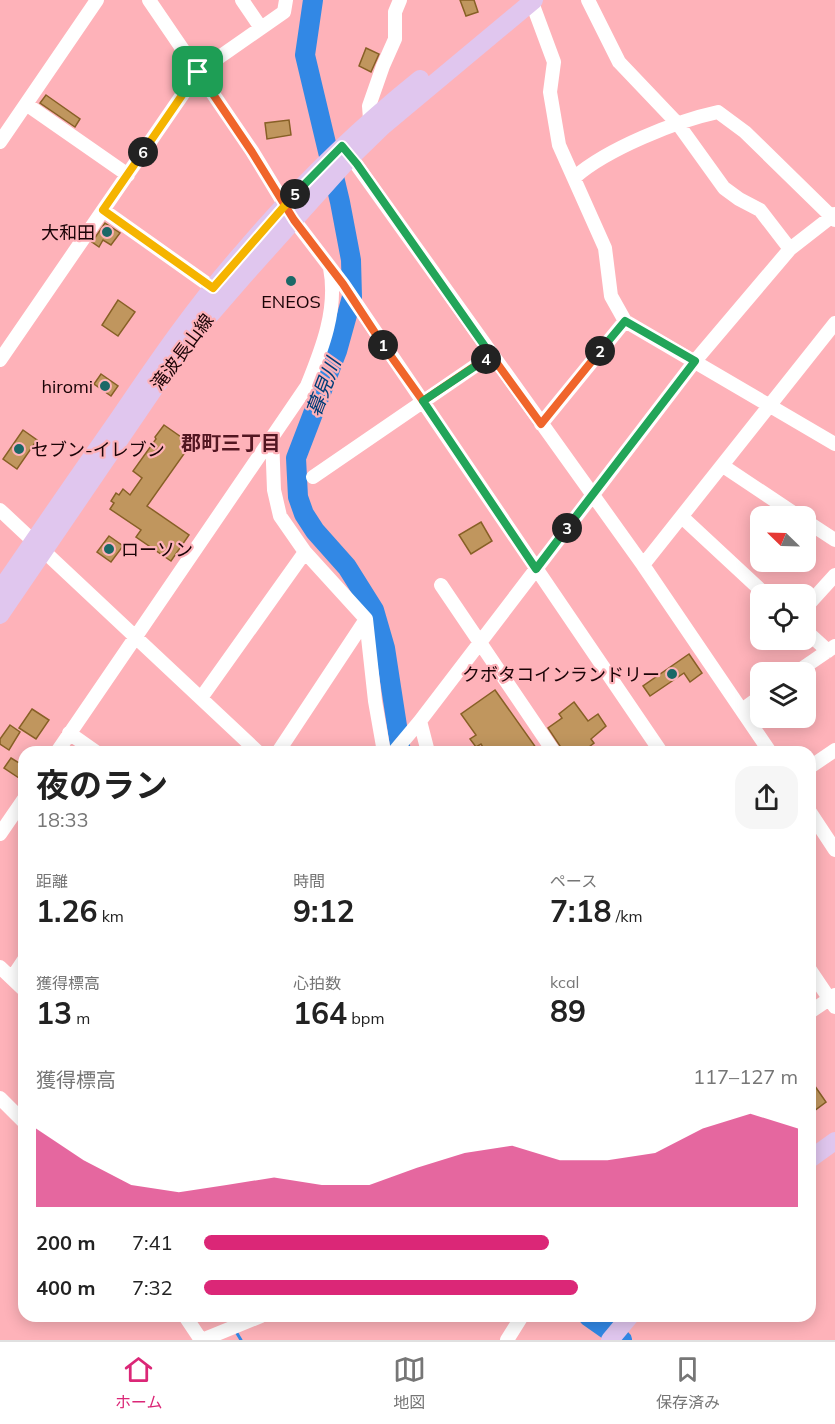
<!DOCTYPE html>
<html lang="ja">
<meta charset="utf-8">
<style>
:root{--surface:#fff;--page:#f6f6f6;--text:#222;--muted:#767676;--line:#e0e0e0;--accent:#db2777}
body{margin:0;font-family:Mulish,"Noto Sans JP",sans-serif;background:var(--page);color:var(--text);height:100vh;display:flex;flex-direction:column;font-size:22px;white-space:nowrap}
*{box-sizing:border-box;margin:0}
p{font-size:20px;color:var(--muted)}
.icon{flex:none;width:33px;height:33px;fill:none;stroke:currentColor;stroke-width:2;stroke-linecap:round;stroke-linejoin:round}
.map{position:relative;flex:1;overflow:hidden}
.details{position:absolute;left:18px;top:746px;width:798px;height:576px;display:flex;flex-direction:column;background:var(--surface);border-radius:18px;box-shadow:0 3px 15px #0003}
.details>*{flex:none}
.needle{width:39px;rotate:293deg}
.tools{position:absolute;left:750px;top:506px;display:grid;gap:12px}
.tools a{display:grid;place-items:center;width:66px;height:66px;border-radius:12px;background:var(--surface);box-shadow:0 3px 15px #0003;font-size:30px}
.pin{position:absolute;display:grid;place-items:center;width:51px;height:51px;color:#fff;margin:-26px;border-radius:12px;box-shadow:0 3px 9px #0006}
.km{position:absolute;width:30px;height:30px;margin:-15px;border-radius:50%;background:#222;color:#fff;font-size:16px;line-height:30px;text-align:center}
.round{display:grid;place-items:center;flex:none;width:63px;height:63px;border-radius:18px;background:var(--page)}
.overview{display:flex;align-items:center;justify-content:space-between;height:102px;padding:0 18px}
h1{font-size:33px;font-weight:700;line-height:45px}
.stats{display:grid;grid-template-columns:repeat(3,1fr);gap:9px;height:102px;padding:6px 18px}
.stats div{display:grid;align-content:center}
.stats b{font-size:30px;font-weight:700}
.stats small{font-size:16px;font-weight:400}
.stats p{font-size:16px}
.chart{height:168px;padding:12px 18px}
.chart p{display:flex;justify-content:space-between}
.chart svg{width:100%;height:108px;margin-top:6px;fill:var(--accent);opacity:.7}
ul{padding:0 18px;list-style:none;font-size:20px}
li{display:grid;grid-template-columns:96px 72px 1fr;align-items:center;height:45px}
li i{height:15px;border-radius:8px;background:var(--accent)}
.tabs{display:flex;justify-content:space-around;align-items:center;height:84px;border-top:2px solid var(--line);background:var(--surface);font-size:16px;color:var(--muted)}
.tabs a{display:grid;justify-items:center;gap:3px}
.tabs .current{color:var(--accent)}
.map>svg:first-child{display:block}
</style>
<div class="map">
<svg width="835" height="1340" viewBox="0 0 835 1340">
<rect width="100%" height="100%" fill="#feb2b9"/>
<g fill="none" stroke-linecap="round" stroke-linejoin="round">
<path stroke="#3288e5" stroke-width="3" d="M227,1316L232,1324
M235,1330L241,1340"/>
<path stroke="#3288e5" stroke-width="20" d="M313,0L305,55L340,202L351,260L352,297L337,351L296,458L298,497L304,514L315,531L347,567L374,610L385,648L401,752
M588,1316L622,1340"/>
</g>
<path fill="#c0965e" stroke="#876026" stroke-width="1.5" d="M460,0H474L478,12L466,16Z
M366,48L379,54L371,72L359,66Z
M46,95L80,119L75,127L40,103Z
M289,120L291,135L267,139L265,123Z
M105,223L120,233L111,245L103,240L99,247L92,242Z
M118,300L135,312L118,336L102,325Z
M101,374L118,386L111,396L94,384Z
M164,425L191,444L147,506L189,535L171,561L136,537L141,530L110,509L114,503L111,501L116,493L119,495L123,489L130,495L142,478L133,471L156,439L155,437Z
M23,430L37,440L17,469L3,459Z
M481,522L492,541L471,554L459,535Z
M109,536L123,546L111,562L97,552Z
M689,654L702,673L690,682L684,673L650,696L643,686Z
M495,690L539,752H486L481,744L476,747L470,739L476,735L461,714Z
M574,702L588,721L598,714L606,726L591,739L594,743L585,750L583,747L576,752H564L548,728L562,718L559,714Z
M32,709L49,720L36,739L19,728Z
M10,725L20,732L9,750L0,744V739Z
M11,758L24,766V770L19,778L4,768Z
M810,1079L826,1102L810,1114Z"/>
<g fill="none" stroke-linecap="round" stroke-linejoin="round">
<path stroke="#fff" stroke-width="14" d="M149,0L252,151L294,220L343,284L661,752
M242,0L261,28
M531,0L554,62L550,92L559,145L605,248L611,296L625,321L835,444
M588,0L619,62L678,124L724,188L739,199L760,210L790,249
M26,104L128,175
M370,119L369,106L383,66L395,39V12L400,0
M0,142L97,0
M346,150L643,565L770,752
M575,177C607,149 676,121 718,112L745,132L835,220
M103,210L213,288
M0,360L198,72L284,12L286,0
M541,424L625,321
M272,437L274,490L280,516L305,552L366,619L375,701L384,752
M723,466L798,516
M313,477L491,355
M0,510L258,752
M682,517L765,594
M806,521L835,540
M643,565L835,323
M441,585L554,752
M806,607L835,575
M806,631L828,651
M797,672L835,646
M201,698L305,552
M742,710L760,697
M420,721L428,752
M69,733L96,752
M57,752L307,386C322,349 338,309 330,268
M278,752L366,619
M394,752L420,721L695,361L790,249L835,214
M810,767L835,750
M810,812L835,850
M0,834L24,799
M0,967L24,990
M810,970L835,1007
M12,978L24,960
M810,1012L835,995
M0,1098L24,1122
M185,1316L201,1340
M202,1340L261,1316
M507,1340L522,1316"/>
<path stroke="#e0c6ee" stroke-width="18" d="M0,590C39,533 79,475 119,418C157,362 196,305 241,254C295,190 354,132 420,79
M0,615L154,389L197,330L243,277L348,160L383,126L534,0
M810,1159L835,1141
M610,1340L630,1316"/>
</g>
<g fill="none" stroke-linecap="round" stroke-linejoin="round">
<g stroke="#fff" stroke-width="12">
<path id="split-1" d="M198,72L252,152L294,220L343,284L383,345"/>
</g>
<g stroke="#fff" stroke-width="12">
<path id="split-2" d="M383,345L423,401L491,355L541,424L600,351"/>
</g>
<g stroke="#fff" stroke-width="12">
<path id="split-3" d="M567,528L695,361L625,321L600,351"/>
</g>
<g stroke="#fff" stroke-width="12">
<path id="split-4" d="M486,359L423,401L536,569L567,528"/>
</g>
<g stroke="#fff" stroke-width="12">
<path id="split-5" d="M295,194L342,146L357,164L491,355L486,359"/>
</g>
<g stroke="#fff" stroke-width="12">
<path id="split-6" d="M143,152L103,210L213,288L295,194"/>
</g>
<g stroke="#fff" stroke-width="12">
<path id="split-7" d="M143,152L198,72"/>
</g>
<use href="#split-1" stroke="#f0652b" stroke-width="8"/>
<use href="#split-2" stroke="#f0652b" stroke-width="8"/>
<use href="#split-3" stroke="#22a559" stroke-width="8"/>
<use href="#split-4" stroke="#22a559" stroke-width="8"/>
<use href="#split-5" stroke="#22a559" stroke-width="8"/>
<use href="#split-6" stroke="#f5b400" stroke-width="8"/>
<use href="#split-7" stroke="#f5b400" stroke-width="8"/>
</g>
<g fill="#1b6867" stroke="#feb2b9" stroke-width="2">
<circle cx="107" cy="232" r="6"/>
<circle cx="291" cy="281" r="6"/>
<circle cx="105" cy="386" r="6"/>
<circle cx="19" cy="449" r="6"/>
<circle cx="109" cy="549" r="6"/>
<circle cx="672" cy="674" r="6"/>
</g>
<g text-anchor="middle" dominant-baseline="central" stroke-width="4.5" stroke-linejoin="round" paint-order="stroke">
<g font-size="18" fill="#1a0306" stroke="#feb2b9" text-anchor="end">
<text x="95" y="232">大和田</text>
<text x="291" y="301" text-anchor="middle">ENEOS</text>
<text x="93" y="386">hiromi</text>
<text x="31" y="449" text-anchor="start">セブン-イレブン</text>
<text x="121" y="549" text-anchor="start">ローソン</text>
<text x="660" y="674">クボタコインランドリー</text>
</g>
<g font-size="18" fill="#1a0306" stroke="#feb2b9">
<text transform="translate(182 352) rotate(-53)">滝波長山線</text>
</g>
<g font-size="20" font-style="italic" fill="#003d78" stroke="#feb2b9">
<text transform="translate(323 387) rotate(-69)">暮見川</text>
</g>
<g font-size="20" font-weight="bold" fill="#521621" stroke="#feb2b9">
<text x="231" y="442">郡町三丁目</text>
</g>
</g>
</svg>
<div class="tools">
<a><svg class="needle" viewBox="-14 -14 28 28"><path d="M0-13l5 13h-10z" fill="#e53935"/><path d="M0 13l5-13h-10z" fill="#767676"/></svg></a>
<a><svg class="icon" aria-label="locate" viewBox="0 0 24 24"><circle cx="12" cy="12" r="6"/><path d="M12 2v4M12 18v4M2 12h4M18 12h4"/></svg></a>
<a><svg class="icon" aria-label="layers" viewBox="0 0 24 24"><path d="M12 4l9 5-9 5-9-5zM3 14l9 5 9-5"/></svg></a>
</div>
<div class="pin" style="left:198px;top:72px;background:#1e9e55"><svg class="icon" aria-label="arrive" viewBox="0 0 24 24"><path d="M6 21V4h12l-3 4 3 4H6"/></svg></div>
<b class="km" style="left:383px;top:345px">1</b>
<b class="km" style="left:600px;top:351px">2</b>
<b class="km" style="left:567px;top:528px">3</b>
<b class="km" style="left:486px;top:359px">4</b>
<b class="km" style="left:295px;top:194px">5</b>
<b class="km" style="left:143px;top:152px">6</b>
<section class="details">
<div class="overview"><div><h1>夜のラン</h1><p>18:33</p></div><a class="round"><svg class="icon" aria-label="share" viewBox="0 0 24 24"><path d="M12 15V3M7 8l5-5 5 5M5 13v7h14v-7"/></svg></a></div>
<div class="stats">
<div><p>距離</p><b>1.26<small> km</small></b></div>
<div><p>時間</p><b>9:12</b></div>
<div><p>ペース</p><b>7:18<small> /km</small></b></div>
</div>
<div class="stats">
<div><p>獲得標高</p><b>13<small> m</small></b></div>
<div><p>心拍数</p><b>164<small> bpm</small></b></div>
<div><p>kcal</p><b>89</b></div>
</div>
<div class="chart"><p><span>獲得標高</span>117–127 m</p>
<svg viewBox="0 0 160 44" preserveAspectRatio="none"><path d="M0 44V12L10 25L20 35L30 38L40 35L50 32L60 35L70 35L80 28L90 22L100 19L110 25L120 25L130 22L140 12L150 6L160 12V44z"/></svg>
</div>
<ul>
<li><b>200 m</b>7:41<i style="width:58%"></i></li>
<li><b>400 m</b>7:32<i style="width:63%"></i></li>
</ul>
</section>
</div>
<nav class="tabs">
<a class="current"><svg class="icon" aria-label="home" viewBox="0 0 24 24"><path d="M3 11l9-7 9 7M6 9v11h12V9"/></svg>ホーム</a>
<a><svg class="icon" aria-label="map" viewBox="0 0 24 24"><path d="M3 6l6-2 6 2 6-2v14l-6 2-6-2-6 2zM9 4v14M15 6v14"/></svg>地図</a>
<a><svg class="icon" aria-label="saved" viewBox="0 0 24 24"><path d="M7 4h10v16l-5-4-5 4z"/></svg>保存済み</a>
</nav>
